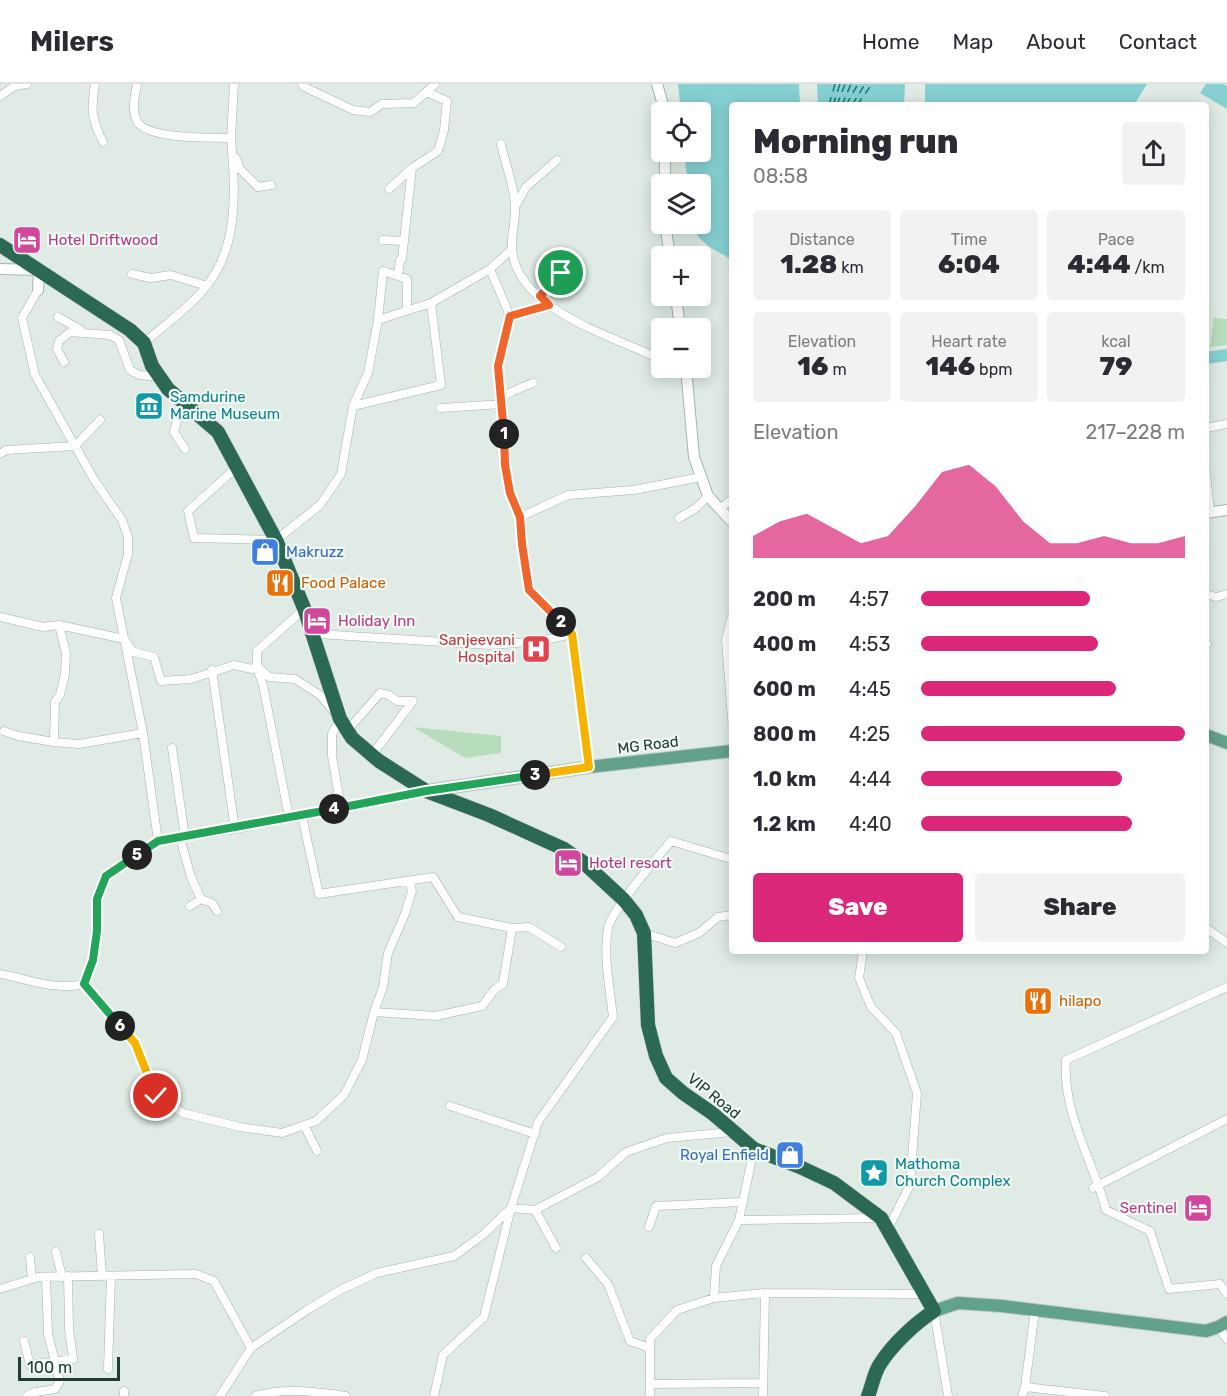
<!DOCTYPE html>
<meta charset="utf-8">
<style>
:root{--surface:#fff;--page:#f2f2f3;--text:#2b2b33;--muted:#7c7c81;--line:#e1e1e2;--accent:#db2777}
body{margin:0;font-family:Rubik,sans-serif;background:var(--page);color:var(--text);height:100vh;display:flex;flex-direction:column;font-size:22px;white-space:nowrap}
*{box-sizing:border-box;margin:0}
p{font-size:20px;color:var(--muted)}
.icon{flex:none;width:33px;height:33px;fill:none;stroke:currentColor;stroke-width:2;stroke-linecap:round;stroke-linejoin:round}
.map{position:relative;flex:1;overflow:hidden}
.drawer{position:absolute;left:729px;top:18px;width:480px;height:852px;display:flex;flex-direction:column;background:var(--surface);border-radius:6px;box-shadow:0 3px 15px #0003}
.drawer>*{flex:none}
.buttons{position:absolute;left:651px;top:18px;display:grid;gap:12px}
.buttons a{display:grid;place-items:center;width:60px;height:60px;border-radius:6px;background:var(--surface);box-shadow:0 3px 15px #0003;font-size:30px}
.scale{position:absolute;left:18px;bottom:15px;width:102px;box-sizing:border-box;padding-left:6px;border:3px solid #203c31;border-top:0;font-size:16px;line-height:21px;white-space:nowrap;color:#203c31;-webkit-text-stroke:4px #f0f8f3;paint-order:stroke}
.pin{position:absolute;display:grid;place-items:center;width:51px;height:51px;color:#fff;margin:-26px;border:3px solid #fff;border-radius:50%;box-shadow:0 2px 6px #0007}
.km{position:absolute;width:30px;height:30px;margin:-15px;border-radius:50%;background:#222;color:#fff;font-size:16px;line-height:30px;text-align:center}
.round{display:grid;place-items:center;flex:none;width:63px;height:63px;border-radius:6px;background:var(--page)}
.summary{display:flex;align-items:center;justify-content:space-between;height:102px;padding:0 24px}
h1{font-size:33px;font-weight:800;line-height:45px}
.stats{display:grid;grid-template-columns:repeat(3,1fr);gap:9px;height:102px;padding:6px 24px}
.stats div{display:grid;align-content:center;border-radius:6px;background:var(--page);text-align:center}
.stats b{font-size:26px;font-weight:800}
.stats small{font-size:16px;font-weight:400}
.stats p{font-size:16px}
.chart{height:168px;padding:12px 24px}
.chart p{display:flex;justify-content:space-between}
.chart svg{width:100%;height:108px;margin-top:6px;fill:var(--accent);opacity:.7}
.button{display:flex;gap:12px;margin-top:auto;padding:12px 24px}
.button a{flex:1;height:69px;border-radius:6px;background:var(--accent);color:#fff;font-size:24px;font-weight:800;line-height:69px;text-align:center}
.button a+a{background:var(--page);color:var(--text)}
ul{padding:0 24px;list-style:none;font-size:20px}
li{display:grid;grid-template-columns:96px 72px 1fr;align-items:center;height:45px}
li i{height:15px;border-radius:8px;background:var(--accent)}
header{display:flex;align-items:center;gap:36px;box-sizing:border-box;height:84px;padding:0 30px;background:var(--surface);border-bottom:2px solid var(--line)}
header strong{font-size:28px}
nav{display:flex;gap:33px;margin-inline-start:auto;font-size:21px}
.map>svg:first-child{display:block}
</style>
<header>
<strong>Milers</strong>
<nav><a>Home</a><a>Map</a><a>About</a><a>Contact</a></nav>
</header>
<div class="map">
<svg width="1227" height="1312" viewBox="0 0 1227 1312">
<rect width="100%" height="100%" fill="#e0ebe5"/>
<path fill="#b8ddbd" d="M1214,234L1227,235V261L1210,263Z
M413,643L501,652V669L465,674Z"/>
<path fill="#86d0d2" d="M678,0H1147L1134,21H732V176C718,167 695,158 693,140H700V100H688L684,68H700V28H681Z
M1206,0H1223L1227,2V25L1200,9Z"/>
<path fill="#e0ebe5" d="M799,0H817L818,21H800Z
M905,0H925V21H904Z"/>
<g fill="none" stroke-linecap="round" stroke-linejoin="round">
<path stroke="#86d0d2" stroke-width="12" d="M1206,274L1227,271"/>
<path stroke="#197579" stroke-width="1.5" stroke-dasharray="8 6" stroke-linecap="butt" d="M829,21L835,0
M833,21L840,0
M837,21L845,0
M842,21L851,0
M846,21L858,0
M852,21L865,0
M857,21L872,0"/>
<g stroke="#a3b3ab" stroke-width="9">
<path id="street" d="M95,0C91,26 91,34 103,58
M137,0C135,12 131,25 137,37C147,56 211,53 231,54L234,0
M302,0L304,3L353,26L370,28L382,20L414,19L435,0
M0,12L15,2L27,0
M501,60C505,79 515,104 515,122C516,136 511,150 512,164C515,226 616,253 662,276
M236,74L240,85L258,103L271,101
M389,105L412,84
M516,121L526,103L557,76
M383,156L403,157
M512,165L490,185L510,232L549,221
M132,190L151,194L171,191L207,202
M398,192L400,176L402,175L412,84L438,67L444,46L447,17L426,8
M38,206L22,234L35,291L75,362L100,336
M539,212L561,189
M510,232L498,282L505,382L510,409L520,433L522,460L529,506L572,550
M58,233L81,246
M378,236L383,187L407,195V226
M144,259C164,241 188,225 205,204C240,162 235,104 231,54
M64,278L57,265L59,257L70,248L110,251L119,256L130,286L139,291L160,293
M501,315C506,309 525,302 533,299
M182,317L174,348L185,365
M353,322L441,301L431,219
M440,324L502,320
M1206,344L1227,340
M0,370L6,366L75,362L95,397L122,436L128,453V470L116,514L143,649L158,757
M237,383L188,427L194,454L276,456L320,421L341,390L353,322L368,289L378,236L431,219L490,185
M1206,389L1210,428
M720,425L732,415
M520,433L568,411L634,406L701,393
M679,434L696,424L708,412
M1206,510L1216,513L1227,510
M732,532L726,556L732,635
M0,533L43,543L59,541L124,555L134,568L154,573L161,597L191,595L234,581L252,585L257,582V567L304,525
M314,543L318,550L490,561L541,557L572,550L589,683
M1206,560H1207
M257,582L269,593L295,595L320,611L340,635L332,650V672L341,724
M257,584L263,601L289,733
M212,586L235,745
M4,647L18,652L54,658L79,660L143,649
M347,647L380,609L389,611L397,617H413L372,671
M54,658L55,618L60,611L65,590L66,569L59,541
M172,664L185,753
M424,708L235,745L158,757L106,792L97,815V847L93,876L84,900L135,959L156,1012L183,1029L240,1043L282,1049L316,1037L344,1011L362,976L374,928L436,932L482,922L495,905L503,900L512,844
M302,732L319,810L433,793L458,833L512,844L529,843L561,863
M180,754L191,793L201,815
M190,822L201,815L212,819L217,827
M1206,844L1227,859
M644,849L675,859L699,849L718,833L732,831
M863,867L859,894L871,923L896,949L917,1009L910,1101L888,1145
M0,890C29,895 54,907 84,900
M1227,903L1066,976C1062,1028 1093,1077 1106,1126L1150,1147L1169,1205L1220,1200L1227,1210
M374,928L383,903L388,869L405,830L412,807L409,797
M450,1022L535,1050
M304,1041L317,1067
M1093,1104L1227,1035
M535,1126L556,1164
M739,1136L754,1065
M649,1143L656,1122L743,1118
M99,1150L102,1192
M56,1168L62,1193
M30,1173L32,1195
M586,1174L608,1200L630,1257L650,1264
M0,1205L39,1193L196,1190L214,1197L251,1264
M714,1214L716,1182L739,1136L879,1134
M934,1227L948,1312
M1218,1243L1227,1255
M24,1257L30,1281L73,1275L69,1245L68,1192
M108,1285L111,1192
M651,1300L762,1299
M1025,1303L1105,1312
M124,1307V1312
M27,1312L36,1308L55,1305L60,1297L48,1250L46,1193
M220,1312L251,1264L307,1226L342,1205L377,1189L454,1172L484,1150L511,1124L538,1038L613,933C610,905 603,873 608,844C612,825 657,774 671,757L731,775L732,773
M255,1312C284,1303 317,1308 346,1312
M434,1312L443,1271L484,1233L511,1124L535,1126L598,1093L626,1068L667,1054L732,1048
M650,1312V1255L677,1226L714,1214L765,1209L916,1210L923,1207
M763,1312L765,1209
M1022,1312L1025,1303L1035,1226"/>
</g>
<g stroke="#9eb7ab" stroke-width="12">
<path id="secondary" d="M657,0L665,28
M665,68V100
M665,140L670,172
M0,185L39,186L38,206
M676,212L680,244
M686,284L694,373L708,412L732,438
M1206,429L1227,426"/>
</g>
<g stroke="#c1c8c5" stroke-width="14">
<path id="primary" d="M1206,651L1227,659
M426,707L589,683L732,667
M934,1227L958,1219L1002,1222L1206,1247L1218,1243L1227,1238"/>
</g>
<g stroke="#c1c8c5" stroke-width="15">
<path id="highway" d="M0,161L130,246L144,259L152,282L168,305L218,348L276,456L304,524L340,635L352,654L379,677L426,707L489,731L564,765L583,778L624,816L636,831L644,849L648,941L656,972L666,994L683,1009L712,1029L754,1065L800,1083L834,1099L881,1134L934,1227C915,1239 892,1261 880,1280C874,1289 872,1302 868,1312"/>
</g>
<use href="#street" stroke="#fff" stroke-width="8"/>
<use href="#secondary" stroke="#fff" stroke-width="10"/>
<use href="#primary" stroke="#63a28a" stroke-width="12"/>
<use href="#highway" stroke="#2b6954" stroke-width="14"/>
</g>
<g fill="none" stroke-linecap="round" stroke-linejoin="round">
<g stroke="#fff" stroke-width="12">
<path id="split-1" d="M504,350L498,282L510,232L549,221L540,212L561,189"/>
</g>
<g stroke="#fff" stroke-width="12">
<path id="split-2" d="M504,350L505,381L510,409L520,433L522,460L529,506L561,538"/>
</g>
<g stroke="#fff" stroke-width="12">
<path id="split-3" d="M535,691L589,683L572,550L561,538"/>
</g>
<g stroke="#fff" stroke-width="12">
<path id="split-4" d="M334,725L426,707L535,691"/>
</g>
<g stroke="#fff" stroke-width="12">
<path id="split-5" d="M137,771L158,757L334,725"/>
</g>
<g stroke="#fff" stroke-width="12">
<path id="split-6" d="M120,942L84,900L93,876L97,847V815L106,792L137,771"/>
</g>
<g stroke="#fff" stroke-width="12">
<path id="split-7" d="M120,942L135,959L156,1012"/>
</g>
<use href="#split-1" stroke="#f0652b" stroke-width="8"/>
<use href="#split-2" stroke="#f0652b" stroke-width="8"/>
<use href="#split-3" stroke="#f5b400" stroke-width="8"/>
<use href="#split-4" stroke="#22a559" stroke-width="8"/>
<use href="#split-5" stroke="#22a559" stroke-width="8"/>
<use href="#split-6" stroke="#22a559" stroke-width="8"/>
<use href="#split-7" stroke="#f5b400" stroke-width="8"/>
</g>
<defs>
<g id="hotel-square" transform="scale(1.5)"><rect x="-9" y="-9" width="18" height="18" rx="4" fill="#d1479c" stroke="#f0f8f3"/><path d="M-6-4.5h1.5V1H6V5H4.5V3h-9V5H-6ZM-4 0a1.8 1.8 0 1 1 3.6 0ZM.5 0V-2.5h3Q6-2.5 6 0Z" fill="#fff"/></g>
<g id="museum-square" transform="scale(1.5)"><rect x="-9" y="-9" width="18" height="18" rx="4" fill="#0f9aa8" stroke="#f0f8f3"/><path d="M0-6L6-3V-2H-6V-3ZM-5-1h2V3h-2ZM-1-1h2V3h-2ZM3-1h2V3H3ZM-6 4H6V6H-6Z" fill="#fff"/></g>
<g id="shop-square" transform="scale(1.5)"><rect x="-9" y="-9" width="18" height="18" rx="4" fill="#3f7fe0" stroke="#f0f8f3"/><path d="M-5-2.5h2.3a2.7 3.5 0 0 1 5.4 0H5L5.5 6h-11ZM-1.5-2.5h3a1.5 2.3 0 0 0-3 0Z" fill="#fff"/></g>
<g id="restaurant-square" transform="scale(1.5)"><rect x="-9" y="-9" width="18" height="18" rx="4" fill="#e8710a" stroke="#f0f8f3"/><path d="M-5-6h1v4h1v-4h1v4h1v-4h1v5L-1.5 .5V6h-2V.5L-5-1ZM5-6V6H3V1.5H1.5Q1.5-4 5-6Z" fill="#fff"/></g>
<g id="hospital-square" transform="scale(1.5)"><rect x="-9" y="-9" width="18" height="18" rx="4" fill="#e0444e" stroke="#f0f8f3"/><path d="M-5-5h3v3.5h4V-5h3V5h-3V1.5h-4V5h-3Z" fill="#fff"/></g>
<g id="sight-square" transform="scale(1.5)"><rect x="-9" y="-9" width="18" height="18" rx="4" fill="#0f9aa8" stroke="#f0f8f3"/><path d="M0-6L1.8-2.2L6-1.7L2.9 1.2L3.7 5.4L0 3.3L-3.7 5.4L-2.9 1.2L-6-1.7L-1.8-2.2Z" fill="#fff"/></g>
</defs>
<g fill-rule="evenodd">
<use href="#hotel-square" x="27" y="156"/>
<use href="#museum-square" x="149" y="322"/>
<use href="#shop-square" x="265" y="468"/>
<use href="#restaurant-square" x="280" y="499"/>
<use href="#hotel-square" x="317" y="537"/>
<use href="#hospital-square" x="536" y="565"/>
<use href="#hotel-square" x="568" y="779"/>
<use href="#restaurant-square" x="1038" y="917"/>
<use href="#shop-square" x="790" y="1071"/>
<use href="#sight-square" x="874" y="1089"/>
<use href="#hotel-square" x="1198" y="1124"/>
</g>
<g text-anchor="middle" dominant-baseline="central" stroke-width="4.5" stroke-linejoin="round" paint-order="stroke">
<g font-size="15" fill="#b23c85" stroke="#f0f8f3" text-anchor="start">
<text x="48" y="156">Hotel Driftwood</text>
<text x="338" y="537">Holiday Inn</text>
<text x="589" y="779">Hotel resort</text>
<text x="1177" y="1124" text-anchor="end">Sentinel</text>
</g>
<g font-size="15" fill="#0d838f" stroke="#f0f8f3" text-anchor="start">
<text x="170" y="313">Samdurine<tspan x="170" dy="17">Marine Museum</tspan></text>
<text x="895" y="1080">Mathoma<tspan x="895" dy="17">Church Complex</tspan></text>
</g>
<g font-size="15" fill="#366cbe" stroke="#f0f8f3" text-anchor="start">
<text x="286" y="468">Makruzz</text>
<text x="769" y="1071" text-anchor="end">Royal Enfield</text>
</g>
<g font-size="15" fill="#c56008" stroke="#f0f8f3" text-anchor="start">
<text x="301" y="499">Food Palace</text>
<text x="1059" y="917">hilapo</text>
</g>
<g font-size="15" fill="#be3a42" stroke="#f0f8f3" text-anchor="end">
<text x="515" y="556">Sanjeevani<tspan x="515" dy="17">Hospital</tspan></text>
</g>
<g font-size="15" fill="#203c31" stroke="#f0f8f3">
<text transform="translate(648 661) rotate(-7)">MG Road</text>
<text transform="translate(714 1012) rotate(39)">VIP Road</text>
</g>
</g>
</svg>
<div class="buttons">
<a><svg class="icon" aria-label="locate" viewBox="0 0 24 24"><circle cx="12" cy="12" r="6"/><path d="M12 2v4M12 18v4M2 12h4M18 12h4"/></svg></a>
<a><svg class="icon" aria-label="layers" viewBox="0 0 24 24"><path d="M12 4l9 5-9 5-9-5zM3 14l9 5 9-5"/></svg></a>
<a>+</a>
<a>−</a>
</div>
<div class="scale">100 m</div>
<div class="pin" style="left:561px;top:189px;background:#1e9e55"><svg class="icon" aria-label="arrive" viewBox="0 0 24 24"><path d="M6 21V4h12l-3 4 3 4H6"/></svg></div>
<div class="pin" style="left:156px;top:1012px;background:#d93025"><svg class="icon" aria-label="check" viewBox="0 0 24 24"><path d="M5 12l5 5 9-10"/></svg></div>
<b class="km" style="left:504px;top:350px">1</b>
<b class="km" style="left:561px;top:538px">2</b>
<b class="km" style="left:535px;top:691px">3</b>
<b class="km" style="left:334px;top:725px">4</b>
<b class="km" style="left:137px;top:771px">5</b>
<b class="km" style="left:120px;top:942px">6</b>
<section class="drawer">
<div class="summary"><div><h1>Morning run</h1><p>08:58</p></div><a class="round"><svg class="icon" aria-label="share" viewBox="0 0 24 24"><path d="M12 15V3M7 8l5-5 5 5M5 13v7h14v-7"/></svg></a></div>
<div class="stats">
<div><p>Distance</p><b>1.28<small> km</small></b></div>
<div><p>Time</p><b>6:04</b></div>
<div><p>Pace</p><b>4:44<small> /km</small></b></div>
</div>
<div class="stats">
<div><p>Elevation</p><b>16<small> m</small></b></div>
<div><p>Heart rate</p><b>146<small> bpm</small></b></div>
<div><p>kcal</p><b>79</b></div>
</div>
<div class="chart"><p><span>Elevation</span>217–228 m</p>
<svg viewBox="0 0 160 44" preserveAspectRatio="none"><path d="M0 44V35L10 29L20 26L30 32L40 38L50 35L60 23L70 9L80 6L90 15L100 29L110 38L120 38L130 35L140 38L150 38L160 35V44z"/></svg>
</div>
<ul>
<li><b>200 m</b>4:57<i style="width:64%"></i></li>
<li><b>400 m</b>4:53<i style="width:67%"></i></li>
<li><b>600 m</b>4:45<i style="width:74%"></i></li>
<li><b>800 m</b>4:25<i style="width:100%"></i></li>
<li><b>1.0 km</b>4:44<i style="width:76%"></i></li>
<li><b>1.2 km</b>4:40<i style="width:80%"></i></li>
</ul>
<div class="button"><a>Save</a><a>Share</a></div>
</section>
</div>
